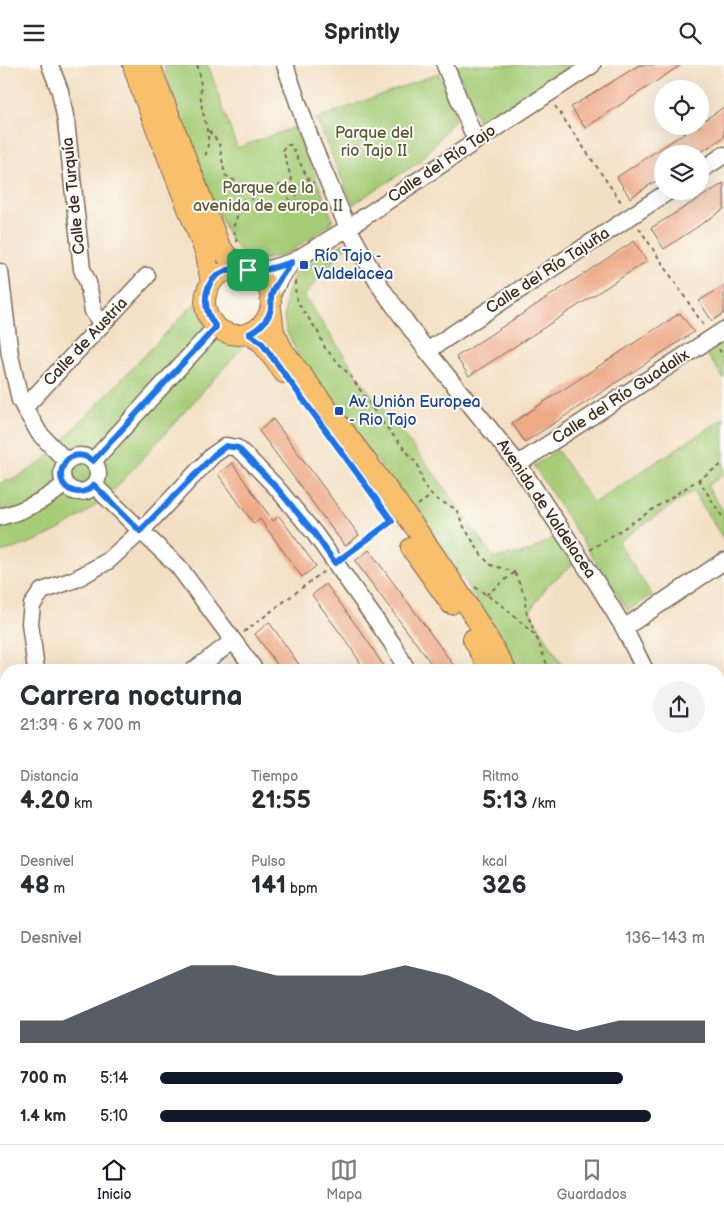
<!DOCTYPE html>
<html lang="es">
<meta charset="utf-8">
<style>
:root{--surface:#fff;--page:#f2f2f3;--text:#2b2b33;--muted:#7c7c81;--line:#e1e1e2;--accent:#111827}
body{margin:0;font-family:"Balsamiq Sans",sans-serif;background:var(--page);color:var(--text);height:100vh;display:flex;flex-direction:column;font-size:19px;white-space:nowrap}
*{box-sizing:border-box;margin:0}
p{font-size:16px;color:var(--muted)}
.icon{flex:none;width:28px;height:28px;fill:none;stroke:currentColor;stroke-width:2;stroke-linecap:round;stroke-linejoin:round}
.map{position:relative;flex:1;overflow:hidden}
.drawer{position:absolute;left:0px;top:599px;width:725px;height:481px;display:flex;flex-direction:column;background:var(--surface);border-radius:20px 20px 0 0;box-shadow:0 5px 20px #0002}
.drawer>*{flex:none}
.tools{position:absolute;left:654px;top:15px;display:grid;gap:10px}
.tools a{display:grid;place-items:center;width:55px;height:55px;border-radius:50%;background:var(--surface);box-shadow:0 5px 20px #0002;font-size:25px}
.pin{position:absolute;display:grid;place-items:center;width:42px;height:42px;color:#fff;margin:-21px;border-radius:10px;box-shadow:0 2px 8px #0006}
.round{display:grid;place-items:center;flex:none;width:52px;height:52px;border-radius:26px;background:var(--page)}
.head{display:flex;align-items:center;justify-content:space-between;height:85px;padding:0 20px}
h1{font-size:28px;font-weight:800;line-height:38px}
.stats{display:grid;grid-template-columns:repeat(3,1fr);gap:8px;height:85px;padding:5px 20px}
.stats div{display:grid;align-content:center}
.stats b{font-size:25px;font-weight:800}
.stats small{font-size:14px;font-weight:400}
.stats p{font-size:14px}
.chart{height:140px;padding:10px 20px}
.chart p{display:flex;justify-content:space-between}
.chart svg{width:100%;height:90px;margin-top:5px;fill:var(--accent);opacity:.7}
ul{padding:0 20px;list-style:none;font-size:16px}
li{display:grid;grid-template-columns:80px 60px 1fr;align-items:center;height:38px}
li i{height:12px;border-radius:6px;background:var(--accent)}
header{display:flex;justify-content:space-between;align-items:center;height:65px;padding:0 20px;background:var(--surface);font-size:22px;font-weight:800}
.tab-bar{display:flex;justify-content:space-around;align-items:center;height:70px;border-top:1px solid var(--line);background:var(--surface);font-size:14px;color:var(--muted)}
.tab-bar a{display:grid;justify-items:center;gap:2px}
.tab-bar .on{color:var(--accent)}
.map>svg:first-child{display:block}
</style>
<header><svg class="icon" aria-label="menu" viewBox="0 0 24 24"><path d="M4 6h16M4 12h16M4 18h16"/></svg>Sprintly<svg class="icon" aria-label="search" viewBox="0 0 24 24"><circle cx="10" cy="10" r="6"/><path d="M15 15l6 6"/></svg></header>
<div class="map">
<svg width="724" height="1079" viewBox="0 0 724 1079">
<rect width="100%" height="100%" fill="#fdfcf7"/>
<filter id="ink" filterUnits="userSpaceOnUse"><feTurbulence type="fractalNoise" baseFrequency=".02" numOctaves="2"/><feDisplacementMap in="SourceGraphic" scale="10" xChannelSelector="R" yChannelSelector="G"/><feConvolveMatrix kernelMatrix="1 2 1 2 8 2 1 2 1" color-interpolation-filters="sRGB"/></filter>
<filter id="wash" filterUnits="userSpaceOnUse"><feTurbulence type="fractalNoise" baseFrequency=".0096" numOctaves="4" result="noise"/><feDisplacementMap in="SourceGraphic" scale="20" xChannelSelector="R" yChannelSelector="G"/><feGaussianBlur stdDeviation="1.12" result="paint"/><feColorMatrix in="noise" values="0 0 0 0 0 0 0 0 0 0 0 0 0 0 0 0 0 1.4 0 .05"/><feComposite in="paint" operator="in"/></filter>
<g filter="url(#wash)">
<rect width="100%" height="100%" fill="#f3dfc3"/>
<path fill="#a5cc76" stroke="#707b4a" d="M164,0H208L237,83L295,62L333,155L329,160C298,181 260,217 230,174C205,118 179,60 164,0Z
M455,0H574L480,60Z
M439,8L455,54L421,96L353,139L316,54Z
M345,178L346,182L304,231L365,321L438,414L494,493L528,487L556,471L573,499L547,521L530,546L565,605H517L490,556L463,514L412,439L375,394L340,344L300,293L286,265L284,254L286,230L296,206Z
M194,239L242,283L115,424C83,453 43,478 0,487V418L20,411L42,397Z
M719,279L724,286V314L706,288Z
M724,353V409L707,421L724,447V475L693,426L618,477L652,530L628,546L534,401L557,385L593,438Z
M0,743L6,799V886L0,882Z
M724,981V1079H641L645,1074H719V985Z"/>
<g id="blocks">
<path fill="#eea987" d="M639,0H681L585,63L571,42Z
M724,42V72L698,89H662V112L630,133L617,112L695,61H700V58Z
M724,118V144L664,184L651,163Z
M634,176L647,196L469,311L456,292Z
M724,220V248L712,256L699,236Z
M680,248L694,267L525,377L512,358Z
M273,354L359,470L345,481L259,366Z
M232,398L273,456L279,451L316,501L302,512L260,454L254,459L218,409Z
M369,485L418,551L457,605H436L355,496Z
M326,519L367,575L386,605H365L349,580L312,530Z
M269,557L303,605H281L255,569Z"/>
</g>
</g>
<g filter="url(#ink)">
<use href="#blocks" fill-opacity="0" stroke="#7b6958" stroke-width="1"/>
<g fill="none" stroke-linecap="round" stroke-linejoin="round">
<g stroke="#7b6958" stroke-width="19">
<path id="minor" d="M50,0L60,26L66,56L82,204L88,218L93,246L102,260
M285,0L313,81L348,163L382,224L427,286L518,399L598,520L624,563L645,605
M445,0L476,76
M700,106L724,90
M250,206L269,204L292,197L348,163L476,76L592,0
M0,207L10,290L20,335L39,368L66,396
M271,231L279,215L292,197
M427,286L669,126
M24,343L147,211
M62 409a18 18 0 1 1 36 0a18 18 0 1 1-36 0Z
M93,396L216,262
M518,399L724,265
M94,420L141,466L178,501L255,605
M0,452C24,446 45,435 64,420
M624,563L724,496
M36,605L30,558L32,540L42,526L76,514L108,496L141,466L213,390L226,381L237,383L247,392L276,422L315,469L392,578L407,605
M194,605L233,576
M719,675L724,671
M719,824L720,829L724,834
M719,854L724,851
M0,897L6,900
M127,1074L129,1079
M359,1079L368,1074"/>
</g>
<g stroke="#7b6958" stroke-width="22">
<path id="major" d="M133,0L140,22L206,189L211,218
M150,0L219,179L227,191L248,205
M205 237a33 33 0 1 1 66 0a33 33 0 1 1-66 0Z
M271,243L274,267L283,285C360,388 444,493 506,605
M249,269L261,277L284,308
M411,483L451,539
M473,574L490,605
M719,962L724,958
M0,1030L6,1042
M23,1074L26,1079
M559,1074L577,1077
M506,1079L510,1074
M527,1079L536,1075L555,1074
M612,1079L625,1074"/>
</g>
<path stroke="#7b6958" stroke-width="2" stroke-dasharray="4 4" stroke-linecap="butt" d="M197,0C202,12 200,23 201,36C203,58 214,71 204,94
M555,41L623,140
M209,66L219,78L225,110L256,129
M639,163L704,261
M237,177L233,163L238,149L256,129L280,120L290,136L295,137L297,133L283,85L285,80H291L309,116L314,118
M295,216V224L298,238L318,267L325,283L352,313L382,357L418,400L422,415L427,425L436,434L456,444L464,462L482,491L491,500L515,507
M719,284L724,292
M698,414L724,454
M418,440L432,430
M590,485L724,398
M346,490L392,456
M515,508L526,534L525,543L535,569
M475,522L503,541L536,571L549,605
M486,530L515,507
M244,567L324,506
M0,650L6,649
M0,854L6,858
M719,938L724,934
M278,1074L281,1079"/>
<use href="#minor" stroke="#fff" stroke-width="16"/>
<use href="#major" stroke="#f8bf6c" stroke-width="20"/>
</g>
</g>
<g fill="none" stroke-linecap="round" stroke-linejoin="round" filter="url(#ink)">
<g stroke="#fff" stroke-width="10">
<path id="route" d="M292,197C285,207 274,219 271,231C271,235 272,239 271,243C269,255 260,263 249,269L261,277L392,456L335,498L315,469L276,422L238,383L226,381L214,390L140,466L94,420C88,426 82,429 73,426C48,418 66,375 93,396L216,262C201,243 201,214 228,205C236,203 243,205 251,206C265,207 279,201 292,197Z"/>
</g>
<use href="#route" stroke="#1a73e8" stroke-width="6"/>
</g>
<g fill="#1a4fb4" stroke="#fdfcf7" stroke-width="2">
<rect x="299" y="195" width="10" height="10" rx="2.5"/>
<rect x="334" y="341" width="10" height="10" rx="2.5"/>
</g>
<g text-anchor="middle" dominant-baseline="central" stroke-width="4" stroke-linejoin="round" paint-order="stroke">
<g font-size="16" fill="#5b5b38" stroke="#fdfcf7">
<text x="374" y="68">Parque del<tspan x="374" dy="18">rio Tajo II</tspan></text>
<text x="268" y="123">Parque de la<tspan x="268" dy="18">avenida de europa II</tspan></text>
</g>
<g font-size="16" fill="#3b2a1e" stroke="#fdfcf7">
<text transform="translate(442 99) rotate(-34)">Calle del Río Tajo</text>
<text transform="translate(74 131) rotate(-96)">Calle de Turquía</text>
<text transform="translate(548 206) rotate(-33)">Calle del Río Tajuña</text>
<text transform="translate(86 277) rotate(-47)">Calle de Austria</text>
<text transform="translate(621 332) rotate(-33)">Calle del Río Guadalix</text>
<text transform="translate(546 444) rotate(56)">Avenida de Valdelacea</text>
</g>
<g font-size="16" fill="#164399" stroke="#fdfcf7" text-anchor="start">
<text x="314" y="191">Río Tajo -<tspan x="314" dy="18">Valdelacea</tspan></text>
<text x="349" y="337">Av. Unión Europea<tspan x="349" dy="18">- Rio Tajo</tspan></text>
</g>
</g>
</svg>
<div class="tools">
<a><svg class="icon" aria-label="locate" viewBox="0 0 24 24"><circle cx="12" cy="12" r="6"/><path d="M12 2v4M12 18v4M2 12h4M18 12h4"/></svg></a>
<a><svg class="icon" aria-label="layers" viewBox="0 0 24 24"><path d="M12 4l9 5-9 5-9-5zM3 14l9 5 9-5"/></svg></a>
</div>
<div class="pin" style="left:248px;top:205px;background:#1e9e55"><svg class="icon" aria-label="arrive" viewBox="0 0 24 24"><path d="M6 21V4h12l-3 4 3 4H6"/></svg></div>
<section class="drawer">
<div class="head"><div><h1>Carrera nocturna</h1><p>21:39 · 6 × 700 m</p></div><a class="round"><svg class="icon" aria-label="share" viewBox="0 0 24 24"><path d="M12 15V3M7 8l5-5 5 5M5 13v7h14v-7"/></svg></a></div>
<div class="stats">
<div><p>Distancia</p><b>4.20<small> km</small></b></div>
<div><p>Tiempo</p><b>21:55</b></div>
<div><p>Ritmo</p><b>5:13<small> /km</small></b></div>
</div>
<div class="stats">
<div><p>Desnivel</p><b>48<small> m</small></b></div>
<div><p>Pulso</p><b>141<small> bpm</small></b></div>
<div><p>kcal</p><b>326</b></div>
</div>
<div class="chart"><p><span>Desnivel</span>136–143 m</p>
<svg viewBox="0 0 160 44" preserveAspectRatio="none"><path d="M0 44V33L10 33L20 24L30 15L40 6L50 6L60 11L70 11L80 11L90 6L100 11L110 20L120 33L130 38L140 33L150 33L160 33V44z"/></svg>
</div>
<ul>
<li><b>700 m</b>5:14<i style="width:85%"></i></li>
<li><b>1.4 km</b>5:10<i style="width:90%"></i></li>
</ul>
</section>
</div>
<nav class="tab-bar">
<a class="on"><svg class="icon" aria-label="home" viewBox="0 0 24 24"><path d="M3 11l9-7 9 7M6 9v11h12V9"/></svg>Inicio</a>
<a><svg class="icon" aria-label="map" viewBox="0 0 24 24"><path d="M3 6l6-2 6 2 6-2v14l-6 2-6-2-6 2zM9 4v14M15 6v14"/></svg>Mapa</a>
<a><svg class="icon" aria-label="saved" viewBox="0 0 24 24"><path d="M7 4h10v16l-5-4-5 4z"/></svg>Guardados</a>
</nav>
